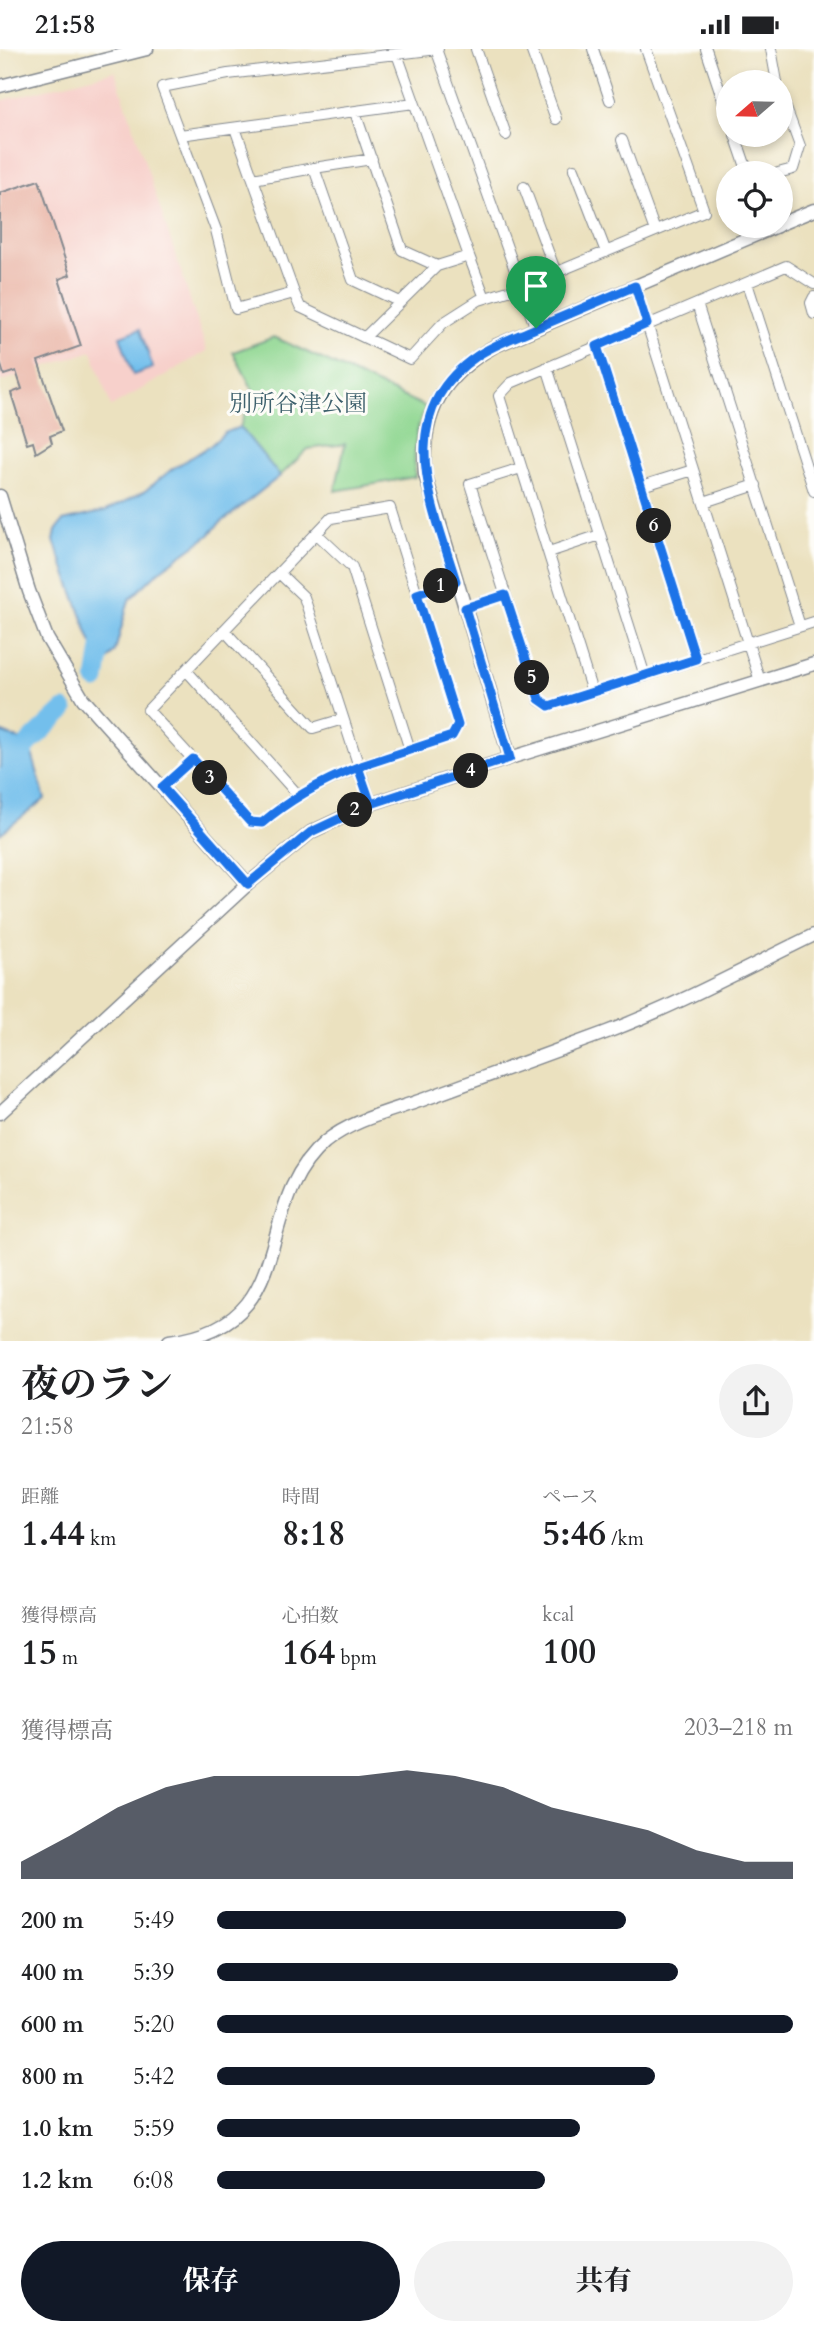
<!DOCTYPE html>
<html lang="ja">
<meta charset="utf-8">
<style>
:root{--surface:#fff;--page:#f2f2f2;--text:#202124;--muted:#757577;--accent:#111827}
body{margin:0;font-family:Cardo,"Noto Serif JP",serif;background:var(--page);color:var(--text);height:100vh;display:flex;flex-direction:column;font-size:26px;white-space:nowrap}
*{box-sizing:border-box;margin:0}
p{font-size:23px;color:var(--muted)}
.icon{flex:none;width:38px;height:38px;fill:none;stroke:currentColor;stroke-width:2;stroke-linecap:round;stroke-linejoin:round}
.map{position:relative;height:1292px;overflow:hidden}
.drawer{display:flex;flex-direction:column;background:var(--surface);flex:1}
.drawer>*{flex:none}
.needle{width:46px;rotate:250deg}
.tools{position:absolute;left:716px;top:21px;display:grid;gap:14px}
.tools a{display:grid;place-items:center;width:77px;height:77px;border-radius:50%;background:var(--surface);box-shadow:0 4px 10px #0003;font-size:35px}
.pin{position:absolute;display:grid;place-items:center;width:60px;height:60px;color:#fff;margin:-72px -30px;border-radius:50% 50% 50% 0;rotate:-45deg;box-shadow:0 0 7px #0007}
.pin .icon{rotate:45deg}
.km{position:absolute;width:35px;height:35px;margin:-18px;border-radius:50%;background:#222;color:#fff;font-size:19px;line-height:35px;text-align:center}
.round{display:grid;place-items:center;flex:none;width:74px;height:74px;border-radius:37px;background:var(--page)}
.overview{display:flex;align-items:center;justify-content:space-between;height:119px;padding:0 21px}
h1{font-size:38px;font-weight:700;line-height:52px}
.stats{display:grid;grid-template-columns:repeat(3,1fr);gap:10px;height:119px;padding:7px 21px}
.stats div{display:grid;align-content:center}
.stats b{font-size:35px;font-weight:700}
.stats small{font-size:19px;font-weight:400}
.stats p{font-size:19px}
.chart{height:196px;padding:14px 21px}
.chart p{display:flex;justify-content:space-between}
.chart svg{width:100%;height:126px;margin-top:7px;fill:var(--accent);opacity:.7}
.cta{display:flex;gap:14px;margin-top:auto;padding:14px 21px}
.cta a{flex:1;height:80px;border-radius:42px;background:var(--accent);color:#fff;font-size:28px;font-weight:700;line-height:80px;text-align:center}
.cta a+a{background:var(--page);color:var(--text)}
ul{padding:0 21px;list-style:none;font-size:23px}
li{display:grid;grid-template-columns:112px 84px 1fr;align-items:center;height:52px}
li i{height:18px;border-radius:9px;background:var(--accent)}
.status{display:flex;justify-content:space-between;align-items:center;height:49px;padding:0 35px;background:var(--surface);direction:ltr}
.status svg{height:19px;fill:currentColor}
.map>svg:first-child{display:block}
</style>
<div class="status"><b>21:58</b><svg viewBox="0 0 49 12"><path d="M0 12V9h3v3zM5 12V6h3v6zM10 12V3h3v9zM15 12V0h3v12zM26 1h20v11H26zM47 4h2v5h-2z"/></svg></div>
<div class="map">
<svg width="814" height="1292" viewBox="0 0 814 1292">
<rect width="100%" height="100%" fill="#fdfcf7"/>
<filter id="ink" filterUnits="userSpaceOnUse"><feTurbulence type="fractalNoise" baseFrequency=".0143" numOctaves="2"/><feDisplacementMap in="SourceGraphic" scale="14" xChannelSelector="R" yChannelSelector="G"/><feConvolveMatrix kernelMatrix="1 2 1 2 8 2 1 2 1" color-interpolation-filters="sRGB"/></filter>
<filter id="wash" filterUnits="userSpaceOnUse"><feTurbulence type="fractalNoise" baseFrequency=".00686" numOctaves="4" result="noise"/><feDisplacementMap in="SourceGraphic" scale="28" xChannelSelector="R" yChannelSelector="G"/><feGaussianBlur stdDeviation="1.57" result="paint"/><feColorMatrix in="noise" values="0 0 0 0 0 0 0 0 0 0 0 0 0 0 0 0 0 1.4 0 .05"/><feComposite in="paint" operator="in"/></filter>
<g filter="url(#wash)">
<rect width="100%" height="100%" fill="#ebe1bf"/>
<path fill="#f7d0cb" d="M115,22L207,302L111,358L92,302L0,333V52Z"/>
<path fill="#8fd791" stroke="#558378" stroke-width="2" d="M274,288L426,358C414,380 414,404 415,428L335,442L345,395L308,400L280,427L240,378L253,341L233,303Z"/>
<path fill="#73bfec" stroke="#4777a5" stroke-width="2" d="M140,280L153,319L133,326L120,287Z
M240,378L280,427L218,476L209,486L158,523L129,551L115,602L108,611H101L91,592L54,492L56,482L63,472L106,462L126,452L145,442L172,420L210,397L224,384Z
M0,683L29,694L45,750L0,785Z"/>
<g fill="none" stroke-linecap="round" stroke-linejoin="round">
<path stroke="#73bfec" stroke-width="19" d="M96,631L103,586
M0,733L13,720L29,694L64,661"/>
</g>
<g id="blocks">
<path fill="#e9b3a4" d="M39,131L70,226L59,230L81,297L38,312L62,382L50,387L52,394L36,404L33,393L27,395L11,344L22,340L16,322L4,326L0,313V144Z"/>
</g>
</g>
<g filter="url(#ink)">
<use href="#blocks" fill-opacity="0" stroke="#83888e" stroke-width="2"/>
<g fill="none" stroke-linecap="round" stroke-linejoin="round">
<g stroke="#83888e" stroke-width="12">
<path id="minor" d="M436,0L536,280
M476,0L506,86
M531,0L556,70
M593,0L610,51
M706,0L728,66
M771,0L777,33
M414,54L180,86L162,38L228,25L438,0
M355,63L402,201L437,217L469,207L397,5
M235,79L253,130L314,119L353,231L400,253
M180,86L216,181L236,260L294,244L300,258L410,310L443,274L479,251L521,238L704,162L646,0
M735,86L748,124
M622,91L655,182
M314,119L372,110
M574,120L606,203
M778,124L793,120L800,97L780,43
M253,130L294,244
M524,138L556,224
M469,207L485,249
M747,234L814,442
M635,237L760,632
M814,248L811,254L814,265
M697,255L800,577
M365,288L437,217
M597,297L696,610
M547,318L645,627
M521,419L470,435L539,651L549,657L814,573
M642,437L693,421
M704,453L756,436
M390,459L458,676L452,687C385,709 317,727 262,774L250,773L148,661L331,469Z
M317,485L352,518L410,701
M549,503L600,486
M279,524L304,548L371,755
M417,545L456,532
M465,559L505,546
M224,581L313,679L343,670
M186,621L299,747
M592,643L499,347L511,334L786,217L814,235
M162,738L193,710"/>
</g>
<g stroke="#83888e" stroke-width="15">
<path id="tertiary" d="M0,37L147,0
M780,175L814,161
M0,447L29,542L47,589L83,650L248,835
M510,709L425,425C421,365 442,326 495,297L777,177
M0,1064L248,835L311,783L371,755L510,709L814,615
M169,1292C303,1276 249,1158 325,1093C352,1071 391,1062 422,1051C484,1028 546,1006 607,983C678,956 746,919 814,886"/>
</g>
<use href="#minor" stroke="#fff" stroke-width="10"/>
<use href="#tertiary" stroke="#fff" stroke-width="12"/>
</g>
</g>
<g fill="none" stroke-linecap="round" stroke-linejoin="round" filter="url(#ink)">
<g stroke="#fff" stroke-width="14">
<path id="route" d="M536,279C516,288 495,295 477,307C391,365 432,454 456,532L417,545L458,676L452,687L358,718L371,755L311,783L248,835L162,738L193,710L250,773L262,774C291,749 323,732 358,718L371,755L510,709L465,559L505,546L539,650L549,657L696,610L597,297L647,275L635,237L536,279"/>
</g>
<use href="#route" stroke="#1a73e8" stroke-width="9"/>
</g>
<g text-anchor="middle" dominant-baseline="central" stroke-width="6" stroke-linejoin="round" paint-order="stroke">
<g font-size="23" fill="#3e616d" stroke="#fdfcf7">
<text x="298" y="354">別所谷津公園</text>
</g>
</g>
</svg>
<div class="tools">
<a><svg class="needle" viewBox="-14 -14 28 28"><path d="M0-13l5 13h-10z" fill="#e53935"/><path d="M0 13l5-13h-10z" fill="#757577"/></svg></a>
<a><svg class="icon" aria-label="locate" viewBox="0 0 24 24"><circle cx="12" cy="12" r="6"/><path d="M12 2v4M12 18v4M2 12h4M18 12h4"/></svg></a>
</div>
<div class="pin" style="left:536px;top:279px;background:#1e9e55"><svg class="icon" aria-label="arrive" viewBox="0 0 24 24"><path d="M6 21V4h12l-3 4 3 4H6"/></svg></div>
<b class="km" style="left:441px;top:537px">1</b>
<b class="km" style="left:355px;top:761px">2</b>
<b class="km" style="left:210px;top:729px">3</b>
<b class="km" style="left:471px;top:722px">4</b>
<b class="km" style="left:532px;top:629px">5</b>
<b class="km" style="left:654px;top:477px">6</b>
</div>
<section class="drawer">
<div class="overview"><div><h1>夜のラン</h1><p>21:58</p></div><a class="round"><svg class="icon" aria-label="share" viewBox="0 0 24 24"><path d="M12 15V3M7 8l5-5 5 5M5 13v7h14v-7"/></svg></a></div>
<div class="stats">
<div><p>距離</p><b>1.44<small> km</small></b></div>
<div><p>時間</p><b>8:18</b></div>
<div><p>ペース</p><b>5:46<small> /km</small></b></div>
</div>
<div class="stats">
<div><p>獲得標高</p><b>15<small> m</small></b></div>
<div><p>心拍数</p><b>164<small> bpm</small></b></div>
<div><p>kcal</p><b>100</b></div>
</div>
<div class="chart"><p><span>獲得標高</span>203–218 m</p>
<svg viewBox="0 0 160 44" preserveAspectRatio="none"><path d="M0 44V38L10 29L20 19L30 12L40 8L50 8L60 8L70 8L80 6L90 8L100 12L110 19L120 23L130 27L140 34L150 38L160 38V44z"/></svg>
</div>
<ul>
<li><b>200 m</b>5:49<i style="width:71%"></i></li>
<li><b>400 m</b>5:39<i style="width:80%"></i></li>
<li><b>600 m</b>5:20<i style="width:100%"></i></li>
<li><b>800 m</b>5:42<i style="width:76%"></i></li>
<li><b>1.0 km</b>5:59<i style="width:63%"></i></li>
<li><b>1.2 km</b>6:08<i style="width:57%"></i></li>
</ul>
<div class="cta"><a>保存</a><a>共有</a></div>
</section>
